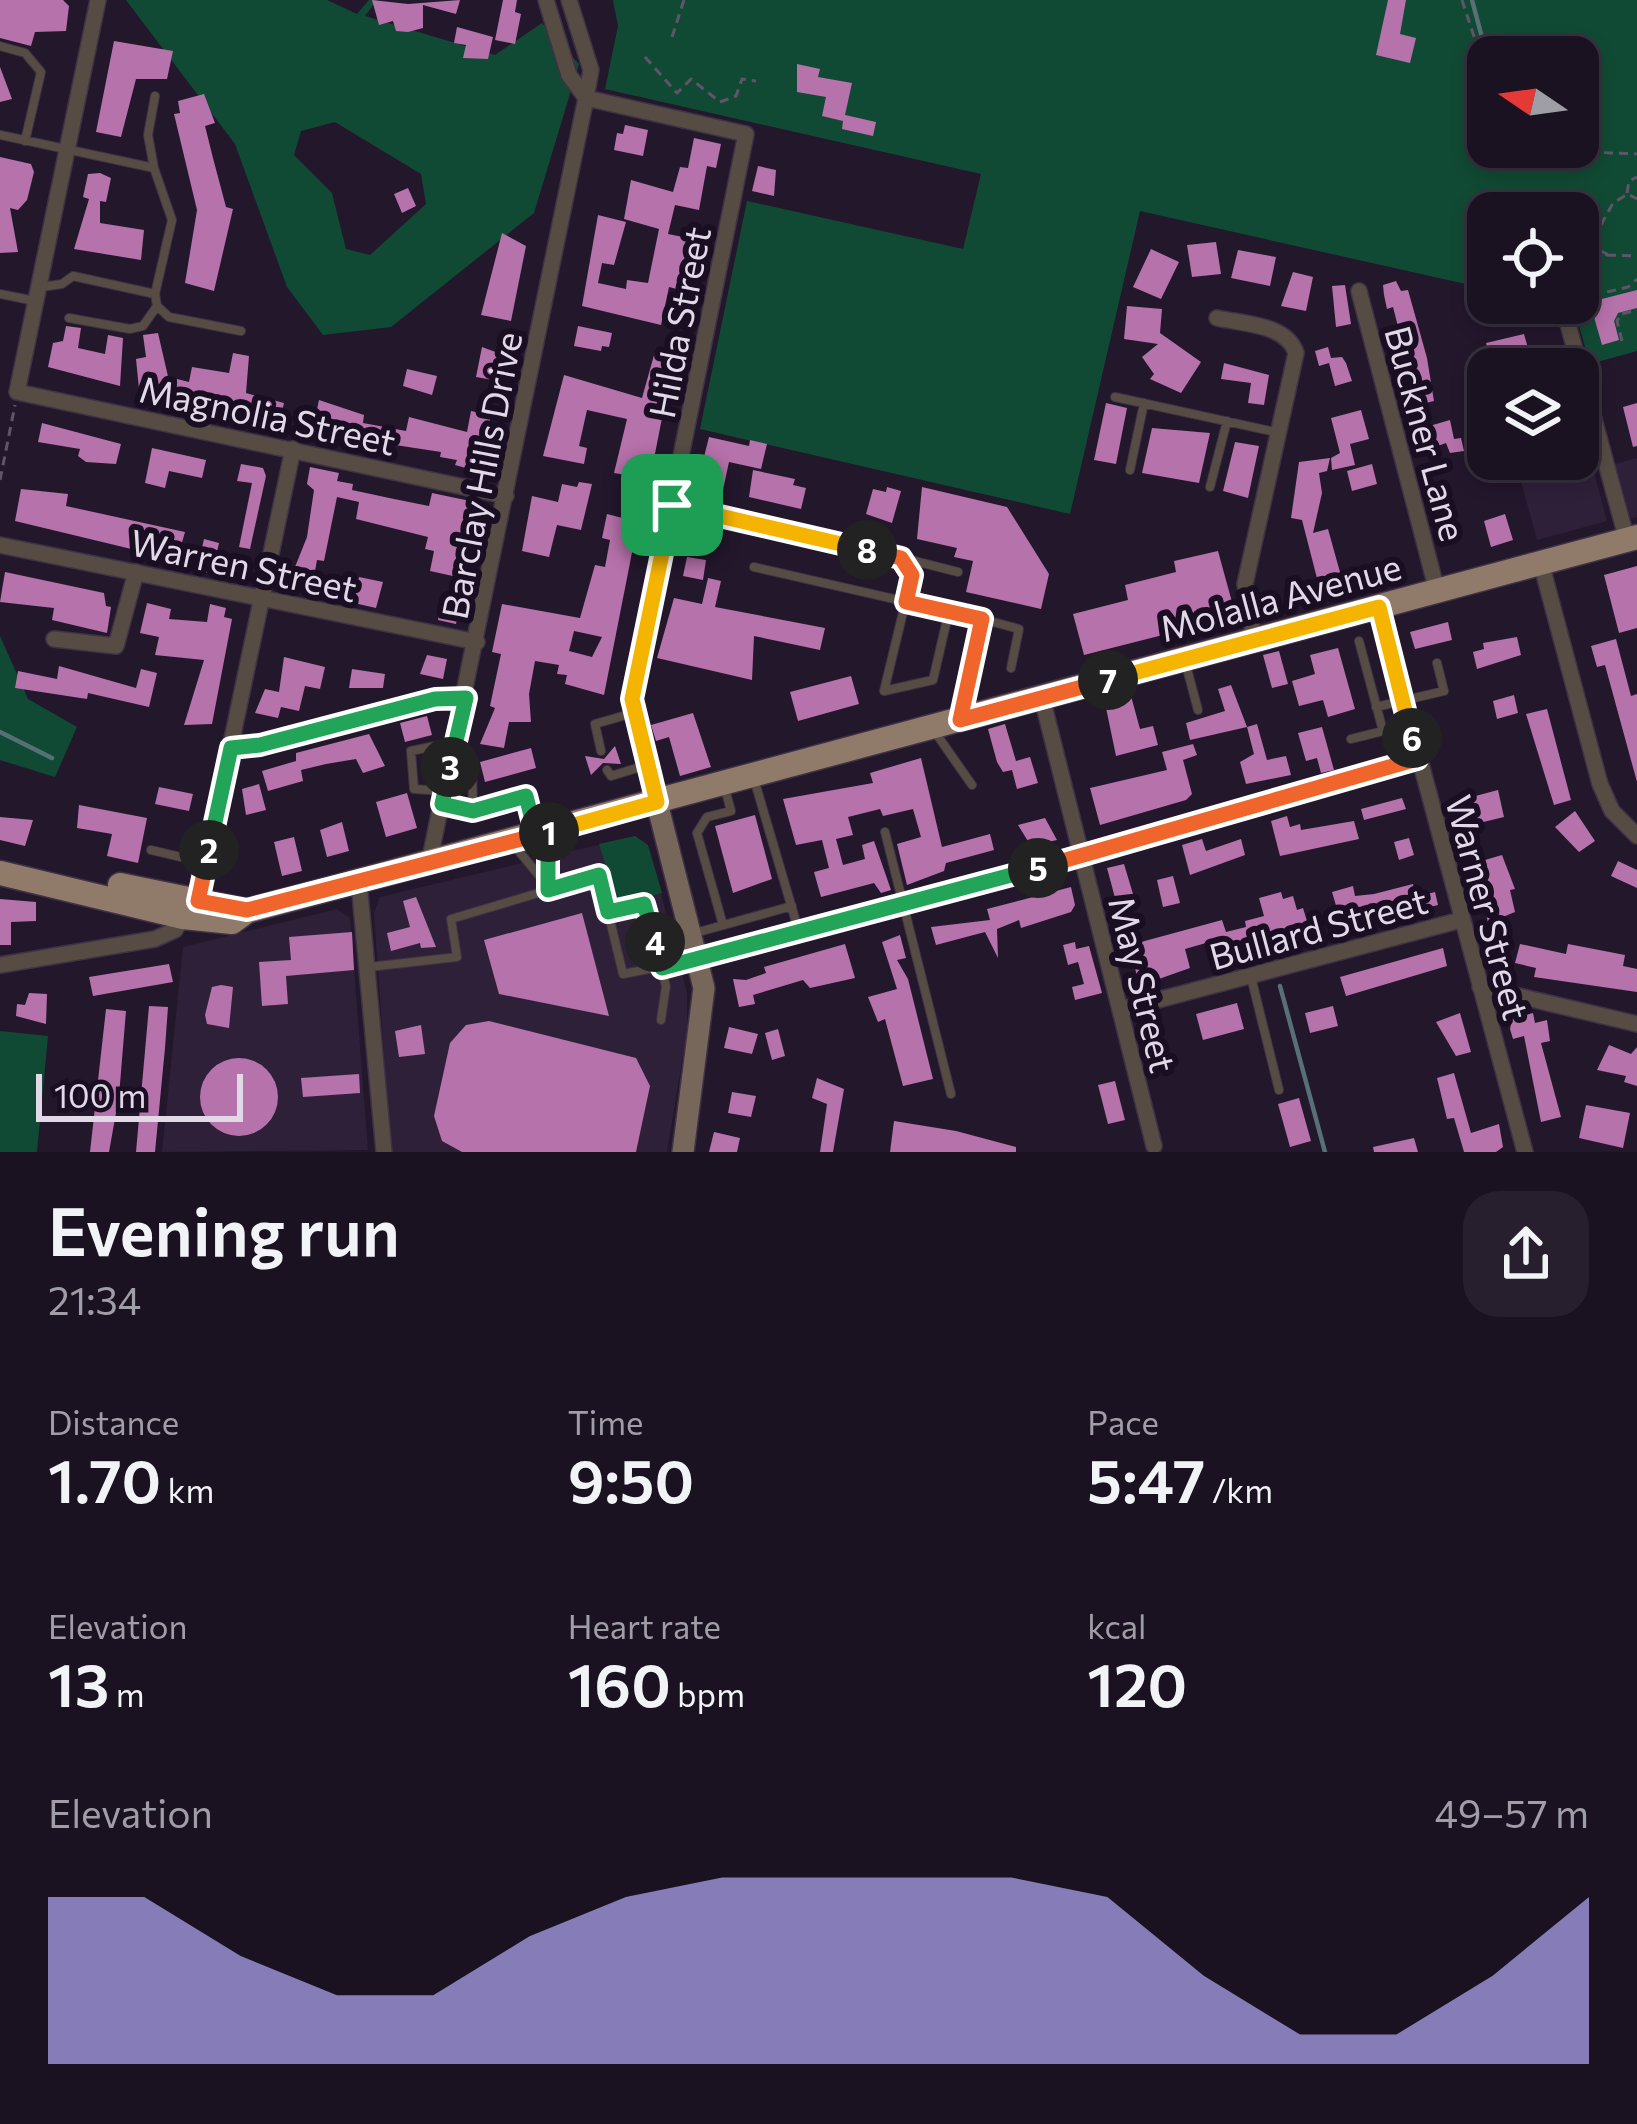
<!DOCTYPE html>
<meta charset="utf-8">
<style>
:root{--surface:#1a1121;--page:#271f2e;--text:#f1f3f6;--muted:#9f9da5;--line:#38313f;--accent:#b5acf8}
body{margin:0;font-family:Commissioner,sans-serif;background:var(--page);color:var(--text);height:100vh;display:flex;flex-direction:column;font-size:45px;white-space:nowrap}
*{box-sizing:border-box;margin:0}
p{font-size:39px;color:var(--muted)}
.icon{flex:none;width:66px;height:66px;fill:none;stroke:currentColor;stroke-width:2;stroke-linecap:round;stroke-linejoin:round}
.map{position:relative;height:1152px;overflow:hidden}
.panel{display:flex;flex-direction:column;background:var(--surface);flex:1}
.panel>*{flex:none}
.needle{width:78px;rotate:283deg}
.buttons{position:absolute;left:1467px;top:36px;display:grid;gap:24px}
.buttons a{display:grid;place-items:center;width:132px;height:132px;border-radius:24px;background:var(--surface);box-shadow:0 6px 18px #0003,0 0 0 3px var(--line);font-size:60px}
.scale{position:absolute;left:36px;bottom:30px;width:207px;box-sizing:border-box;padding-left:12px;border:6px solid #e1d9e8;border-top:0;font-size:33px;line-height:42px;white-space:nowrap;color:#e1d9e8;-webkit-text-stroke:9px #190e22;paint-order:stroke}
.pin{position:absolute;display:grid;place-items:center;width:102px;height:102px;color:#fff;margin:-51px;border-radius:24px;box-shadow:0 6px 18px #0006}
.km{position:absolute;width:60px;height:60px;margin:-30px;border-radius:50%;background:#222;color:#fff;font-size:33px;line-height:60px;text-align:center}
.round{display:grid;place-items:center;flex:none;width:126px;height:126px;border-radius:36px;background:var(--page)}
.head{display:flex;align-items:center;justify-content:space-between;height:204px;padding:0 48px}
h1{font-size:66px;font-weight:600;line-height:90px}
.stats{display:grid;grid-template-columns:repeat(3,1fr);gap:18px;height:204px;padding:12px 48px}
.stats div{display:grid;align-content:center}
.stats b{font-size:60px;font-weight:600}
.stats small{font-size:33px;font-weight:400}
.stats p{font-size:33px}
.chart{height:336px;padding:24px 48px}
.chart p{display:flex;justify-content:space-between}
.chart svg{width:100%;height:216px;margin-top:12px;fill:var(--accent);opacity:.7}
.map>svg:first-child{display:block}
</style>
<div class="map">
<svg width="1637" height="1152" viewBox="0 0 1637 1152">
<rect width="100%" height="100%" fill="#23172c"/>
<path fill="#2f203a" d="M1584,435L1607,521L1537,540L1515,459H1578V437Z
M1637,458V517L1631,519L1615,464Z
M635,836L649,848L687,993V1031L667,1152H391L374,913L380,897Z
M337,909L350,918L368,1150L162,1152L183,947Z"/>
<path fill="#114a34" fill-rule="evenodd" d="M126,0H327L357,14L369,0H377L365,16L495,55L542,23L579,64L534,213L391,327L323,335L287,287L235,144ZM335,122L421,174L426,204L370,255L346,249L332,193L294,155L301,131Z
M613,0H1637V351L1590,364L1574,308L1550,303H1578V213H1488V289L1140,211L1070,514L700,429L747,201L963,249L981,174L605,89L618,26ZM1488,57H1578V147H1488Z
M0,636L28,699L77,727L55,777L0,760Z
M635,836L648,845L662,893L618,905L599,844Z
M0,1031L48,1036L37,1152H0Z"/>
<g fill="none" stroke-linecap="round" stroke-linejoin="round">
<path stroke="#567075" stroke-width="4.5" d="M1472,0L1488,60
M0,732L52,758
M1280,986L1325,1152"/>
</g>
<path fill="#b672ab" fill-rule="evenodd" d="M0,0H63L69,6L66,31L35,32L31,46L0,38Z
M372,0L408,4L460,0L456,14L423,5V28L408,32L396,31L393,21L379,25Z
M503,0H517L515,12L521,14L515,44L495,40Z
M1388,0H1406L1400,34L1416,38L1410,63L1376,55Z
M457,27L493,37L488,59L463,58L466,45L454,43Z
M114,41L173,51L167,79H136L121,137L96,132Z
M797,64L820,69L818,77L852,83L845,115L876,122L873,136L842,129L843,121L822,116L826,97L797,92Z
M0,67L12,99L0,102Z
M204,94L215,123L205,126L213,158L226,207L233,209L214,291L185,283L197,210L174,114L180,113L178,101Z
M625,125L648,130L643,156L614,150L617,133L623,134Z
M694,138L721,144L716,168L707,166L699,210L675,205L668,234L703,241L700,257L691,256L677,289L669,287L661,325L582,306L598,215L626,222L614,265L602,263L598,283L626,289L627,280L648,283L659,229L624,219L631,180L673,192L680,167L688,168Z
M0,157L31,164L34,172L27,200L18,210L10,208L18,252L0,253Z
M758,166L776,170L774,196L752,191Z
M100,173L111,178L106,202L100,201V223L144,230L141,260L74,249L89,199L83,197L88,174Z
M408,188L416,206L402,213L394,194Z
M502,233L526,246L511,321L481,315Z
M1216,242L1221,274L1192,277L1187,245Z
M1151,249L1179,262L1161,299L1133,287Z
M1238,250L1276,257L1270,286L1231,278Z
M1293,272L1313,277L1306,311L1281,306Z
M1396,281L1401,291L1408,290L1427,358L1434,401L1418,405L1393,307L1387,309L1384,295L1383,285Z
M1345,285L1351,324L1336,327L1332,286Z
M1637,290V308L1618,313L1614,321L1619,340L1602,345L1592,310L1598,300Z
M1479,303H1519V323H1479Z
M1127,306L1162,309L1160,333L1201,362L1181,393L1150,379L1154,374L1142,357L1158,344L1124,339Z
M66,326L81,328L78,348L105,354L108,335L123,338L120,386L48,367L53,343L63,341Z
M578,326L612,333L609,347L602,346L601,351L574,346Z
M158,333L170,385L139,389L136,359L146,357L143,335Z
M1524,334L1534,369H1493L1486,343Z
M482,347L509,357L504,382L476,377Z
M1328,347L1331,358L1342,357L1346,363L1352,381L1335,386L1329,363L1319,366L1315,351Z
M656,348L675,352L650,479L614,473L627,419L587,410L579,446L587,448L584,464L543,456L564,375L642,398Z
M233,353L249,356L246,393L284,403L279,425L260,420L262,410L173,396L177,379L189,382L192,367L229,373Z
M1224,363L1269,375L1264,405L1248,403L1251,383L1221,379Z
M407,369L437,376L432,395L403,386Z
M319,400L364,415L363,423L406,431L409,417L467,432L471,411L491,415L480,472L455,465L457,460L440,457L441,452L323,434L327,417L316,414Z
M1106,403L1127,408L1116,464L1094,460Z
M1637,403V446L1633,447L1623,407Z
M1361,410L1369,439L1350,444L1355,465L1332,470L1331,458L1340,453L1331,418Z
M1450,420L1454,439L1461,438L1464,451L1450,453L1446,443L1435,447L1428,436L1426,427Z
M42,423L121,444L116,464L86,462L78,456L80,449L38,442Z
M1152,428L1210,433L1199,483L1142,473Z
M709,437L749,446L750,440L767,444L761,469L729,462L721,499L695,493Z
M1235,442L1259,446L1248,498L1223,491Z
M152,448L206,460L202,478L169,471L165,488L145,483Z
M1330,458L1327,471L1319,473L1322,493L1313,533L1328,529L1343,583L1320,590L1302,520L1291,518L1299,462Z
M241,464L263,468L266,476L250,549L239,547L252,483L237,481Z
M1372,464L1377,484L1352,491L1347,471Z
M310,467L339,473L337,481L353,484L352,490L394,499L429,506L432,493L475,502L462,578L430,571L434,551L425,549L428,537L356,519L359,502L337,497L324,561L317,560L314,577L307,581L291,577L307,537L314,490L307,484Z
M753,470L795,479L793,485L806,488L801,509L749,497Z
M579,482L592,484L581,530L557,525L549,557L522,551L532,496L558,502L562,484L577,487Z
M887,487L901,491L892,523L866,514L873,489L886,492Z
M922,487L1007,507L1049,574L1041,609L966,592L973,561L954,557L957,548L917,539Z
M21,489L68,494L66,506L185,532L177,560L15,521Z
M607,514L638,522L604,695L565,684L567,675L557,674L559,665L535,661L529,694L531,722H509L504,748L480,744L495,708L490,706L501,654L492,652L502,604L580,618L595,565L605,567L610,540L602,538ZM574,631L602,637L592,657L569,651Z
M1505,514L1513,540L1491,547L1484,521Z
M204,539L219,543L212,574L197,570Z
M1218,551L1232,602L1222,620L1084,655L1073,614L1128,600L1125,585L1176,572L1174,561Z
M687,557L706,560L703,580L683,576Z
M1637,566V628L1619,633L1604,575Z
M5,572L104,593L106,606L111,607L107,633L52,620L54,608L0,602Z
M359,577L383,582L376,608L354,603Z
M708,578L721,581L715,607L825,628L820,650L754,636L752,680L657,658L674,598L702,604Z
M442,597L461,600L456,624L438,620Z
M147,603L171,609L169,619L207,622L210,604L226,608L224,617L232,619L212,724L184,725L204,660L155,655L159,637L140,633Z
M1448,622L1452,640L1415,649L1410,632Z
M1517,637L1521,655L1477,669L1473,652L1484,649L1483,643Z
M1616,639L1631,696L1637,694V782L1605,665L1597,667L1591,646Z
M1338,648L1355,709L1328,717L1323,700L1299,706L1292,681L1315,674L1310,655Z
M1279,651L1288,684L1272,688L1263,655Z
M427,655L447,659L443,679L420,674Z
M284,657L325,667L320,689L305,686L299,711L281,707L278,718L255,713L265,689L279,692Z
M59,666L136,688L141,669L157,673L149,707L88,693L87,699L15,688L18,671L57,679Z
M352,669L385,674L383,688H349Z
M851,676L859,704L798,721L790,692Z
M1231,685L1247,727L1257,724L1267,760L1286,756L1291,775L1246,784L1240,762L1254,754L1247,727L1190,740L1186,723L1225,711L1218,689Z
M1514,695L1518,713L1497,719L1493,701Z
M1131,696L1140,729L1153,726L1158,745L1116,756L1105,703Z
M1547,709L1571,800L1554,805L1526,714Z
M693,713L711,767L680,776L669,737L656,741L651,725Z
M427,716L432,735L405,742L400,723Z
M1005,724L1016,761L1030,757L1038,783L1017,789L1012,770L1003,772L997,762L988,729Z
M1322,727L1334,770L1321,773L1317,758L1306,761L1298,733Z
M369,734L385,766L363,773L356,759L326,764L301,770L303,781L268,791L262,771L296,761V753Z
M1193,744L1197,755L1183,760L1192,794L1186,800L1100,825L1090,788L1167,770L1162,752Z
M615,746L621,764L603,763L591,775L585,756L604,759Z
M531,748L536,768L485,782L480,762Z
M921,758L942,847L990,834L994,850L946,863L944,871L907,885L897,844L921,837L913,809L883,816L880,809L848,817L853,835L836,839L843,865L865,859L862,845L874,841L891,890L881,893L874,883L821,897L814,872L829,868L822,840L796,845L783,799L873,783L870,773Z
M259,784L266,810L246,815L242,789Z
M159,787L193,794L189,811L155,804Z
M1498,790L1504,817L1475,824L1468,798Z
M407,793L417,828L386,837L376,802Z
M1402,798L1406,809L1364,820L1361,809Z
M79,805L147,818L138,863L107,856L112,834L77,828Z
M1575,811L1595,841L1579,852L1555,827Z
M755,815L772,879L733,893L715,826Z
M1287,816L1290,827L1300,824L1301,830L1354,821L1359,839L1280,856L1271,821Z
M0,817L33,820L25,846L0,840Z
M1045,818L1057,840L1031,846L1018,825Z
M342,822L349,851L327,857L320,830Z
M294,837L302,871L282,876L274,842Z
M1409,838L1414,855L1399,860L1394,842Z
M1202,839L1206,851L1241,839L1245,855L1190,875L1182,845Z
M1502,855L1515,889L1510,890L1515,912L1488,923L1485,908L1493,901L1482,868L1487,867L1485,860Z
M1618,861L1637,870V888L1611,876Z
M1124,864L1136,904L1118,909L1107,868Z
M1173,876L1180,903L1163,907L1157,880Z
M1413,884L1416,897L1435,892L1438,905L1396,915L1395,909L1351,923L1343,907L1337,909L1332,892L1353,886L1355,896L1374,894Z
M1071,887L1075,905L1071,912L1021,928L1019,920L997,929L998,958L985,932L936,945L931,927L990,920L987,909Z
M1281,892L1283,899L1293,896L1297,910L1303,908L1310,931L1211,962L1206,943L1185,949L1190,968L1139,986L1130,945L1222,920L1226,932L1246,927L1245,921L1264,916L1259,898Z
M416,897L436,947L421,948L420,943L391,951L387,933L410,927L403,901Z
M0,899L36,902V921L11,922V945H0Z
M582,913L609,1016L499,994L484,940Z
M352,932L354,970L286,976L288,1004L262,1006L259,962L291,960L289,937Z
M900,935L906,958L897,960L908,979L933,1079L903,1086L885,1019L878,1022L868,997L897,989L882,942Z
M1075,942L1076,949L1089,946L1102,993L1075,1000L1072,987L1084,984L1078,962L1068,965L1063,945Z
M845,944L855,978L810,988L803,980L753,995L755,1004L739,1007L733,979L746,980L766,973L764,967Z
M1520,944L1566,954L1568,944L1625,955L1623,966L1637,969V992L1534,977L1536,968L1515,963Z
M1443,948L1447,966L1346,996L1340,977Z
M169,964L173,982L93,996L89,977Z
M221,985L233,987L229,1028L207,1024L205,1015L212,987Z
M29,993L47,994L46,1024L16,1016L17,1004L25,1005Z
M1237,1003L1244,1029L1203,1040L1196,1014Z
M149,1006L168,1007L165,1048L155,1152H136Z
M1333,1006L1338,1026L1310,1033L1305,1013Z
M106,1009L126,1011L119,1096L109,1152H90Z
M1460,1013L1471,1052L1456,1056L1436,1022Z
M1533,1013L1535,1023L1547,1020L1550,1041L1541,1043L1561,1117L1541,1122L1524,1036L1513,1039L1510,1029L1512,1019Z
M489,1021L636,1058L650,1086L636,1152H462L442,1141L434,1116L450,1043L466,1025Z
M421,1025L425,1054L399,1057L395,1031Z
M729,1027L758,1034L752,1054L724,1048Z
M778,1029L785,1056L772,1060L765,1033Z
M1609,1045L1631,1054L1637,1047V1086L1624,1082L1626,1076L1597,1070Z
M200 1097a39 39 0 1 1 78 0a39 39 0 1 1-78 0Z
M1454,1073L1471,1133L1499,1124L1503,1147L1496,1152H1464L1454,1118L1447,1119L1437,1078Z
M359,1074L360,1093L303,1097L301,1078Z
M817,1078L844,1089L833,1152H820L827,1104L812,1098Z
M1115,1081L1125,1120L1108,1124L1098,1085Z
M732,1092L756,1096L751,1117L728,1113Z
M1299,1098L1311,1141L1290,1147L1278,1104Z
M1586,1105L1630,1113L1623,1148L1579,1138Z
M894,1121L956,1131L1016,1147V1152H890Z
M714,1132L740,1138L737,1152H709Z
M1414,1138L1418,1152H1374L1373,1147Z"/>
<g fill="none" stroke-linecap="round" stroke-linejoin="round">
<g stroke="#3e3246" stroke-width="10">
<path id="lane" d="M0,46L25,53L41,72L25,141
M0,135L154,168L172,220L155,294
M154,168L148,135L155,96
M41,287L62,284L73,276L155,294L157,306L169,317L241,331
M0,294L35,301
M69,318L130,329L143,326L157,306
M1115,397L1280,433
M1130,470L1144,403
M1210,487L1227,421
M903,558L958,572
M902,559L912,575L884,691L933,680L949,611
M754,567L982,619L962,713
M982,619L1019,629L1011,668
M1186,665L1198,710
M1376,707L1444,691L1437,663
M935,732L972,785
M1351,739L1383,731L1359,641
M601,751L595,724L633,713
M472,767L473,811
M607,770L611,776L647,765
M754,779L799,932
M443,791L414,789L411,751L454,742
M444,805L473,811L526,797L534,828
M885,832L951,1094
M513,844L545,883
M151,850L206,863
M548,890V858L555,833
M608,912L644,904L666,986L661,1020
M723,925L697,833L707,817L731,811L724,785
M695,933L792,906
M369,967L457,957L451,919L599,875L623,974L696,960
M1251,977L1279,1090"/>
</g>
<g stroke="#3e3246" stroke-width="18">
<path id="street" d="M98,0L17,392L506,496
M546,0L569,75L586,98L591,70L569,0
M1359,291L1437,591
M1563,306L1627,540
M1217,318C1243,324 1287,324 1296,353L1245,584L1254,641
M672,505L901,558
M0,545L477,642
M1541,563L1600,784L1612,811L1637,836
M1379,607L1525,1152
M54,639L116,646L136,572
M1042,698L1154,1146
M231,748L260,745L435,699L466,698
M429,863L586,98L746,134L632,699L657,803
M359,883L384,1152
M198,901L293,449
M698,960L1417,759
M0,965L155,939L175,930L183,917
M1480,987L1637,1024
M1120,1010L1461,920"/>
</g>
<g stroke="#3e3246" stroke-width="24">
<path id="secondary" d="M657,803L704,988L683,1152"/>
</g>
<g stroke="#3e3246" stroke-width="27">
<path id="primary" d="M0,873L183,917L232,922L247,911L1637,537
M120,885L247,911"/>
</g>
<path stroke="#605568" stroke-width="3" stroke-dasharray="9 6" stroke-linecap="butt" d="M1462,0L1486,73
M672,37L684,0
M645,57L677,93L691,79L720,102L736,96L742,79L756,81
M1589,152L1637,154
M1627,193L1629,181L1637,177
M1593,223L1601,249
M1601,225L1613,203L1628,194L1637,199
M1601,251L1607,254L1603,260L1598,258Z
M1607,255L1637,256
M1583,289L1600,260
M1578,299L1628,287L1637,279
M1622,341L1617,321L1621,314L1637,310
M0,480L15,405"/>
<use href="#lane" stroke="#564c44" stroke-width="8"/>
<use href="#street" stroke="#564c44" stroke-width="15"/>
<use href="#secondary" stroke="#77665a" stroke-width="21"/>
<use href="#primary" stroke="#907b6a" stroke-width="24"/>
</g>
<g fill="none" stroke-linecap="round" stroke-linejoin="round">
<g stroke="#fff" stroke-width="24">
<path id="split-1" d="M549,832L657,802L632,699L672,505"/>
</g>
<g stroke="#fff" stroke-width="24">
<path id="split-2" d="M209,850L198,901L247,910L549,832"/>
</g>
<g stroke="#fff" stroke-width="24">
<path id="split-3" d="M209,850L231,748L260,745L435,699L466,698L450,767"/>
</g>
<g stroke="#fff" stroke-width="24">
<path id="split-4" d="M450,767L442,804L473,811L526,796L536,835L557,830L548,858V890L599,875L608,912L644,904L655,942"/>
</g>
<g stroke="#fff" stroke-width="24">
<path id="split-5" d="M655,942L662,968L1038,868"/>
</g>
<g stroke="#fff" stroke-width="24">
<path id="split-6" d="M1038,868L1417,759L1412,738"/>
</g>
<g stroke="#fff" stroke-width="24">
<path id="split-7" d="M1108,680L1379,607L1412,738"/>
</g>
<g stroke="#fff" stroke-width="24">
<path id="split-8" d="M867,550L901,558L912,575L906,602L982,619L960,720L1108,680"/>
</g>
<g stroke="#fff" stroke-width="24">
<path id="split-9" d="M672,505L867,550"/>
</g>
<use href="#split-1" stroke="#f5b400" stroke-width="15"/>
<use href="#split-2" stroke="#f0652b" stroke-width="15"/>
<use href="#split-3" stroke="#22a559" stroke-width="15"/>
<use href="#split-4" stroke="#22a559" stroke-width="15"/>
<use href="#split-5" stroke="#22a559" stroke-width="15"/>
<use href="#split-6" stroke="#f0652b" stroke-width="15"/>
<use href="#split-7" stroke="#f5b400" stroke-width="15"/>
<use href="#split-8" stroke="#f0652b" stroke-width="15"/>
<use href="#split-9" stroke="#f5b400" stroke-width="15"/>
</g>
<g text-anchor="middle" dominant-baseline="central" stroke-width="12" stroke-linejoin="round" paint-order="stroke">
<g font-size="36" fill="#e1d9e8" stroke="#190e22">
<text transform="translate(678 322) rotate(-79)">Hilda Street</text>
<text transform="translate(268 414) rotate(12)">Magnolia Street</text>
<text transform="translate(1427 433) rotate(75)">Buckner Lane</text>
<text transform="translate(480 475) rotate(-79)">Barclay Hills Drive</text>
<text transform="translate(244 564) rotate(12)">Warren Street</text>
<text transform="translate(1280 596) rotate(-15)">Molalla Avenue</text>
<text transform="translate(1489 907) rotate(75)">Warner Street</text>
<text transform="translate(1318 927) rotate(-15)">Bullard Street</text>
<text transform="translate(1144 984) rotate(76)">May Street</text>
</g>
</g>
</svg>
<div class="buttons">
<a><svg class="needle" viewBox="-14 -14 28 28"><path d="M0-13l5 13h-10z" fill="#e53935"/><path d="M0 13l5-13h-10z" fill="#9f9da5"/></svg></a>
<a><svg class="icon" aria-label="locate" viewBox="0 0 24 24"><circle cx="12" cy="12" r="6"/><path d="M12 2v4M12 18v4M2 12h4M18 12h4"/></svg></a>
<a><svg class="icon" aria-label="layers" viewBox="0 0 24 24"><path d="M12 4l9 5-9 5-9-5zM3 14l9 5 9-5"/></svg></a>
</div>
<div class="scale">100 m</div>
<div class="pin" style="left:672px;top:505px;background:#1e9e55"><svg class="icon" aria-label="arrive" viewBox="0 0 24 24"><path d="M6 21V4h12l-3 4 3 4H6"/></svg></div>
<b class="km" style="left:549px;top:832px">1</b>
<b class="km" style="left:209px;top:850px">2</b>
<b class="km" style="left:450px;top:767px">3</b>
<b class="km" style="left:655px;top:942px">4</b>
<b class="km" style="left:1038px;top:868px">5</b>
<b class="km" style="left:1412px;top:738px">6</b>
<b class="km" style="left:1108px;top:680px">7</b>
<b class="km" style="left:867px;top:550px">8</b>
</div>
<section class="panel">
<div class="head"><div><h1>Evening run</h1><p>21:34</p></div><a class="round"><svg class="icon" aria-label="share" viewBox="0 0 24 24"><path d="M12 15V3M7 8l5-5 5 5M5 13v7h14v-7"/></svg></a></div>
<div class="stats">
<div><p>Distance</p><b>1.70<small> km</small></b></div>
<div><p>Time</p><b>9:50</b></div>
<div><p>Pace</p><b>5:47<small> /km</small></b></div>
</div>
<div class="stats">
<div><p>Elevation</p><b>13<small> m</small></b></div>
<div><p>Heart rate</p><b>160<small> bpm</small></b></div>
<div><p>kcal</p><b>120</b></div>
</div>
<div class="chart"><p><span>Elevation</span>49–57 m</p>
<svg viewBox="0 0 160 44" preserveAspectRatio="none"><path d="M0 44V10L10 10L20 22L30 30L40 30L50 18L60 10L70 6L80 6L90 6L100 6L110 10L120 26L130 38L140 38L150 26L160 10V44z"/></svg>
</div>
</section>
